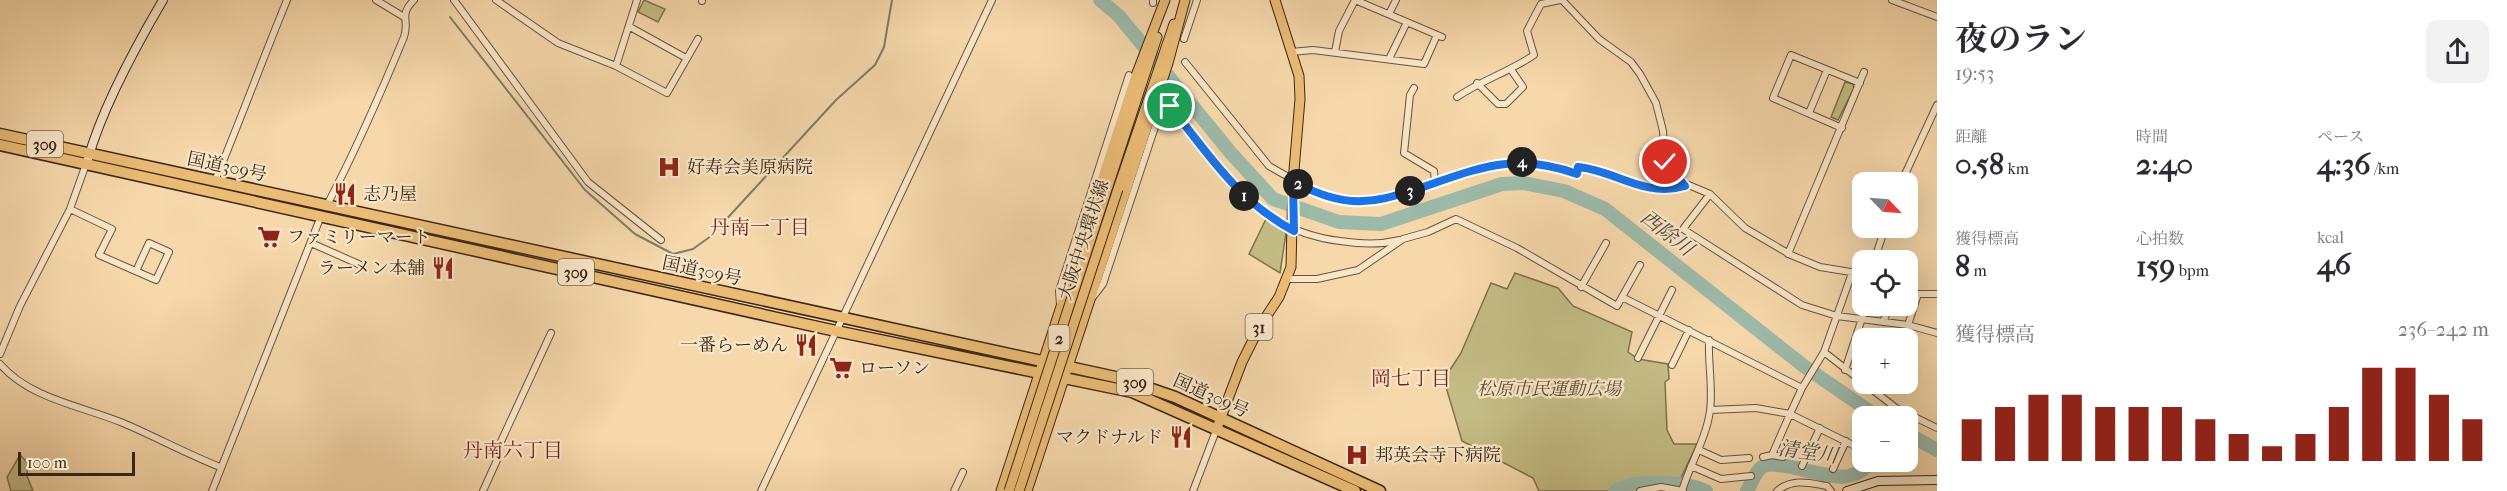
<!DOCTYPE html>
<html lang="ja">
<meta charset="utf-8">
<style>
:root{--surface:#fff;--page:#f2f2f3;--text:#2b2b33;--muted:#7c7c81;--accent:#8f2418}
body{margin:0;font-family:"IM FELL French Canon","Noto Serif JP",serif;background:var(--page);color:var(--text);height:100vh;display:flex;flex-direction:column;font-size:22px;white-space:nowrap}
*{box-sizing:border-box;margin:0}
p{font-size:20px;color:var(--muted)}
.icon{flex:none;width:33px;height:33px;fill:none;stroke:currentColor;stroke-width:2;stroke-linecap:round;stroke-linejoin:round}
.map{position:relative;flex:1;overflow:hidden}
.drawer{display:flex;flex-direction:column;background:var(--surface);width:570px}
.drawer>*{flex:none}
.needle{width:39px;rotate:115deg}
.tools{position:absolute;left:1852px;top:172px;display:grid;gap:12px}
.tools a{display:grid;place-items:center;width:66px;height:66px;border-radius:12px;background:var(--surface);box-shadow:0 6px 24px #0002;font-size:30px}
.scale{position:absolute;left:18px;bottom:15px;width:117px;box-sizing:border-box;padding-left:6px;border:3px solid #3a2816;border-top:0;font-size:16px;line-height:21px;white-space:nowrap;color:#3a2816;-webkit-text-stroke:4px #f9e6c8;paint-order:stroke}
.pin{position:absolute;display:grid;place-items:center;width:51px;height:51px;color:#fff;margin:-26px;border:3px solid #fff;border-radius:50%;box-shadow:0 2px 6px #0007}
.km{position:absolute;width:30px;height:30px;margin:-15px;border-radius:50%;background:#222;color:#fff;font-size:16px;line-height:30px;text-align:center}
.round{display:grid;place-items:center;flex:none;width:63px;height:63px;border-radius:12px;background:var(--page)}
.summary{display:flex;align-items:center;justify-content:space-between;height:102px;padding:0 18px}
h1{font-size:33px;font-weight:700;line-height:45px}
.figures{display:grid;grid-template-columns:repeat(3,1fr);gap:9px;height:102px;padding:6px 18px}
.figures div{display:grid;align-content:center}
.figures b{font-size:30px;font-weight:700}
.figures small{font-size:16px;font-weight:400}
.figures p{font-size:16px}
.chart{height:168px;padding:12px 18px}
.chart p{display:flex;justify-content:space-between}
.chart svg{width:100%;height:108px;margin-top:6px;stroke:var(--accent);stroke-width:6}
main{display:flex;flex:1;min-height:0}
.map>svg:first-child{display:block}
</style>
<main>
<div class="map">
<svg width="1937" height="491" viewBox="0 0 1937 491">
<rect width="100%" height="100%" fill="#f6d8ab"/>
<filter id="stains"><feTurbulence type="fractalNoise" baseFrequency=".00333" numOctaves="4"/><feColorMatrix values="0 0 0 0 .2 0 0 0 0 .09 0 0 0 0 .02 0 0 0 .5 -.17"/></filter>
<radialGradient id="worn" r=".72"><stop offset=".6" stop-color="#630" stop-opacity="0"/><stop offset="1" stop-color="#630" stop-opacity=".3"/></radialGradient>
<path fill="#c3bc84" stroke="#7e724d" stroke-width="1.5" d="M644,0L665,9L658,22L638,12Z
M1845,82L1853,84L1854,88L1838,120L1831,117Z
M1266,219L1286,233L1280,273L1249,254Z
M1515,273L1558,288L1573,306L1632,332L1628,352L1638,359L1668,364L1669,379L1665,382L1667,430L1674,444H1697L1680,480C1658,480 1629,479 1610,491H1539L1533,478L1462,441L1446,387L1449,381L1448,373L1461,353L1491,283L1507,289Z
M20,455L28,463L27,476L33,491H11L7,477Z"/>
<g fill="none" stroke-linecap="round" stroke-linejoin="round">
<path stroke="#75806e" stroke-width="2" d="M450,17L585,190L635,234L673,254L693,249L711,236L836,100L875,65L884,47L892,0"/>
<path stroke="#9dbaa9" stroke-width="14" d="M1100,0L1119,16L1230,152L1273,199L1339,222L1381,224L1502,184L1524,183L1564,191L1605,209L1805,367L1878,417
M1908,434L1937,450
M1615,491C1636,479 1684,481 1706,491
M1747,491C1751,484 1755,472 1762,467C1775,457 1827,481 1849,476C1859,474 1865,468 1873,462"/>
<g stroke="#69543b" stroke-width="8">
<path id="street" d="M376,0L404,17
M454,0L588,182L661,240
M496,0L558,43L616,66L667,93L698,39
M1355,0L1442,37
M1562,0L1599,39L1631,62L1640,74L1656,103L1663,131L1665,162L1679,181L1710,194L1745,228L1791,255L1820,267L1863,274
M1892,0L1937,17
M702,1V0
M1153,3V0
M1389,14L1396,0
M630,27L686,58
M1184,39L1197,0
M1291,52L1313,50L1424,64L1437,35
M1335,52L1339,31L1355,0
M1389,59L1407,22
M1185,62L1269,166L1320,195L1361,202L1389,198L1483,166L1510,163L1531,162L1577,174L1578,167C1615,170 1643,197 1685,186
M616,66L637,0
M1477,83L1498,104H1506L1523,87L1512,71
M1414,88L1410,95L1404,153L1434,171L1435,183
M1457,97C1482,80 1509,72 1534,55L1527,31L1541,4L1560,0
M1169,104C1219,169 1252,230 1340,241C1361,244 1379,245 1400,240
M1809,113L1827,70
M1842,128L1773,98L1791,55L1860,83
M215,181C240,121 262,61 287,0
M1901,183L1937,105
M1710,194L1683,229L1802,305L1837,316L1908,325L1937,333
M326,207C355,152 380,95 404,37C410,20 398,16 414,0
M70,209L112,229L99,255L156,280L169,252L149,243L136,271
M311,243L363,266
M1788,254L1864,72
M1874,261L1885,228
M1288,279H1317L1358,270L1403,239L1428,232L1456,219L1517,248L1617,306L1622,297L1802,388L1824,352L1896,408L1937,428
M1581,287L1606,243
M1908,294H1937
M1093,297L1103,284L1161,109
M1622,297L1640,265
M1060,305L1059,291L1129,75
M1883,322L1890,306
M1908,325L1918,294
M1824,352L1852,273
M0,354L20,306L70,209L86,164
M1638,358L1672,290
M0,364C30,399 82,406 123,423C156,437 187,454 220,467
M1672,365L1689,330
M1845,370L1866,306
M1710,410L1756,408L1790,414L1802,388
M1699,450L1721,460L1749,458
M1772,455L1790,414L1863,450
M1763,457L1772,455L1783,457
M1691,466L1721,479L1751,476
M1802,466L1820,428
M1833,469L1846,441
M212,491L321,216
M483,491L497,460L498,448L551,333
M761,491L992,0
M954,491L963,472
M1193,491L1217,428
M1640,491L1661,487L1683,491
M1682,491C1690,464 1706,439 1710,411C1713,388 1708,363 1709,340
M1777,491C1793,478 1809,483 1827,486L1831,491"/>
</g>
<g stroke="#3a2816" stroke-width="10">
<path id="secondary" d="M88,159C102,108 136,46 163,0
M1847,491L1878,481L1937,480"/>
</g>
<g stroke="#3a2816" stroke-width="11">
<path id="primary" d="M1108,186L1157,37
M1118,189L1174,24
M1217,428L1242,362L1260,326L1279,297L1291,267L1293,182L1300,99L1299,76L1275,0
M1001,491L1137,73L1165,0
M1027,491L1168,63L1185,0"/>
</g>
<g stroke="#3a2816" stroke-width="13">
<path id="highway" d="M0,134L1120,378L1175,397L1380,491
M0,145L836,331L1132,392L1355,491"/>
</g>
<use href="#street" stroke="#f9e6c8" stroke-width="6"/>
<use href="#secondary" stroke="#f9e6c8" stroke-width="8"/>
<use href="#primary" stroke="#ebbc76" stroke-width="9"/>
<use href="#highway" stroke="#ebbc76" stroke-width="10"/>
<g stroke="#3a2816" stroke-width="11" stroke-linecap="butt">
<path id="primary-bridge" d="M1009,491L1108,186
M1019,491L1118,189"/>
</g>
<use href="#primary-bridge" stroke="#ebbc76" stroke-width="9"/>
</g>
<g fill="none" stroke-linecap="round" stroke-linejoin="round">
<g stroke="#fff" stroke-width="12">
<path id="route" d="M1170,106C1209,155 1238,201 1294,231L1293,182C1314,192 1339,203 1363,201C1382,201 1399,194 1417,189C1477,169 1512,151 1577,174L1578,167C1615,170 1644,198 1685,186L1665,162"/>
</g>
<use href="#route" stroke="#1a73e8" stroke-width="8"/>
</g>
<defs>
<g id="hospital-bare" transform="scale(1.8)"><path d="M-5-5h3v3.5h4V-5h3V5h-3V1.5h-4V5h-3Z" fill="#8f2418" stroke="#f9e6c8" stroke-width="2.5" paint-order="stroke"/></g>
<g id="restaurant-bare" transform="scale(1.8)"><path d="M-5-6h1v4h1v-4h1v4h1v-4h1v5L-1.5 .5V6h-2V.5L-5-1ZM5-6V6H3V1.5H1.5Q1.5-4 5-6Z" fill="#8f2418" stroke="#f9e6c8" stroke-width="2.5" paint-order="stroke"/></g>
<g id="supermarket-bare" transform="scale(1.8)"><path d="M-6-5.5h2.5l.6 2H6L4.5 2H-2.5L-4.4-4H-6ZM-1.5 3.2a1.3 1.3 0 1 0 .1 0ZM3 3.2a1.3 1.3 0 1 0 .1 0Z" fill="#8f2418" stroke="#f9e6c8" stroke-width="2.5" paint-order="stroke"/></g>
</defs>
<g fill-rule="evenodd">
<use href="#hospital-bare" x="669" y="167"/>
<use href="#restaurant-bare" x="345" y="194"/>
<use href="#supermarket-bare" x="269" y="237"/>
<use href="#restaurant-bare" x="443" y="268"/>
<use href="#restaurant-bare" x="806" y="345"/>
<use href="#supermarket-bare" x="841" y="368"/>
<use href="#restaurant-bare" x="1181" y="437"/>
<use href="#hospital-bare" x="1357" y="455"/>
</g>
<g text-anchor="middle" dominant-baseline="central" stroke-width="4.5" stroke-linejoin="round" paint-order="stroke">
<g fill="#f9e6c8" stroke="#73614b" stroke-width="1.5">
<rect x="27" y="131" width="36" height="26" rx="4.5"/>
<rect x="558" y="259" width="36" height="26" rx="4.5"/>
<rect x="1245.5" y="314" width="27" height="26" rx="4.5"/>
<rect x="1048.5" y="325" width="21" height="26" rx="4.5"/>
<rect x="1117" y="369" width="36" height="26" rx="4.5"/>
</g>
<g font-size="16" font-weight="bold" fill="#3a2816">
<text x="45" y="144">309</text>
<text x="576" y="272">309</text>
<text x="1259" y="327">31</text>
<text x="1059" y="338">2</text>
<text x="1135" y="382">309</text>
</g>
<g font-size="18" fill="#3a2816" stroke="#f9e6c8">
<text transform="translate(227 167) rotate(12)">国道309号</text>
<text transform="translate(1084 240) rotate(-72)">大阪中央環状線</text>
<text transform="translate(702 271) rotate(12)">国道309号</text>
<text transform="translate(1211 396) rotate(24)">国道309号</text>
</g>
<g font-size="18" fill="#3a2816" stroke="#f9e6c8" text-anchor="start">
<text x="687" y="167">好寿会美原病院</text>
<text x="363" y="194">志乃屋</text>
<text x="287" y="237">ファミリーマート</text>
<text x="425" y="268" text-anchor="end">ラーメン本舗</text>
<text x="788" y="345" text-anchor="end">一番らーめん</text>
<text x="859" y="368">ローソン</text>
<text x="1163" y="437" text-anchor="end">マクドナルド</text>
<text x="1375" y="455">邦英会寺下病院</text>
</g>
<g font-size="18" font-style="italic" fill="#5c4d32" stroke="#f9e6c8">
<text x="1549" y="389">松原市民運動広場</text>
</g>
<g font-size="20" fill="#7a1f14" stroke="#f9e6c8">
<text x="760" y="227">丹南一丁目</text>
<text x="1411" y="378">岡七丁目</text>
<text x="513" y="450">丹南六丁目</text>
</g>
<g font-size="20" font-style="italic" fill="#534c3b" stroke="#f9e6c8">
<text transform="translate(1667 233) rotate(38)">西除川</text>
<text transform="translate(1808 452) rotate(8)">清堂川</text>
</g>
</g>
<rect width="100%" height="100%" filter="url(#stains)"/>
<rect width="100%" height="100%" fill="url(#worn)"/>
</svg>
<div class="tools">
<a><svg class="needle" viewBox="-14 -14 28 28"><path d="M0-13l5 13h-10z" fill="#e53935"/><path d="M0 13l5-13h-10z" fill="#7c7c81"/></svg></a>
<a><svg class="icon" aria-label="locate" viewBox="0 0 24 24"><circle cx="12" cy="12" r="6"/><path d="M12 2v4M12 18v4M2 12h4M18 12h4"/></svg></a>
<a>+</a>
<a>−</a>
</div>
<div class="scale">100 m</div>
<div class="pin" style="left:1170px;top:106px;background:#1e9e55"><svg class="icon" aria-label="arrive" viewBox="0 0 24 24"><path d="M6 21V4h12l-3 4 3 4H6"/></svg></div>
<div class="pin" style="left:1665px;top:162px;background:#d93025"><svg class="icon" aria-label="check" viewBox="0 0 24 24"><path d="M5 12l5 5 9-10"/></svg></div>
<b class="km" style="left:1244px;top:196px">1</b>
<b class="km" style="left:1298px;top:184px">2</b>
<b class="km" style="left:1410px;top:191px">3</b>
<b class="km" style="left:1522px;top:162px">4</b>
</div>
<section class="drawer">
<div class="summary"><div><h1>夜のラン</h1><p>19:53</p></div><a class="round"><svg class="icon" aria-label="share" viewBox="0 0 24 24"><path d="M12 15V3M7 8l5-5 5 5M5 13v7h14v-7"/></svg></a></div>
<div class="figures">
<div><p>距離</p><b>0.58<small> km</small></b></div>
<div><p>時間</p><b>2:40</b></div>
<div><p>ペース</p><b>4:36<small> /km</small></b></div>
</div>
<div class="figures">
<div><p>獲得標高</p><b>8<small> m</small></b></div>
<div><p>心拍数</p><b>159<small> bpm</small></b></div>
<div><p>kcal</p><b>46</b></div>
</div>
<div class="chart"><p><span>獲得標高</span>236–242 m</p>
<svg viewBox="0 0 160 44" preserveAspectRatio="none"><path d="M5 44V27M15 44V22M25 44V17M35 44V17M45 44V22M55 44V22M65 44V22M75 44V27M85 44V33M95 44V38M105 44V33M115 44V22M125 44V6M135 44V6M145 44V17M155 44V27"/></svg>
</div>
</section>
</main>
